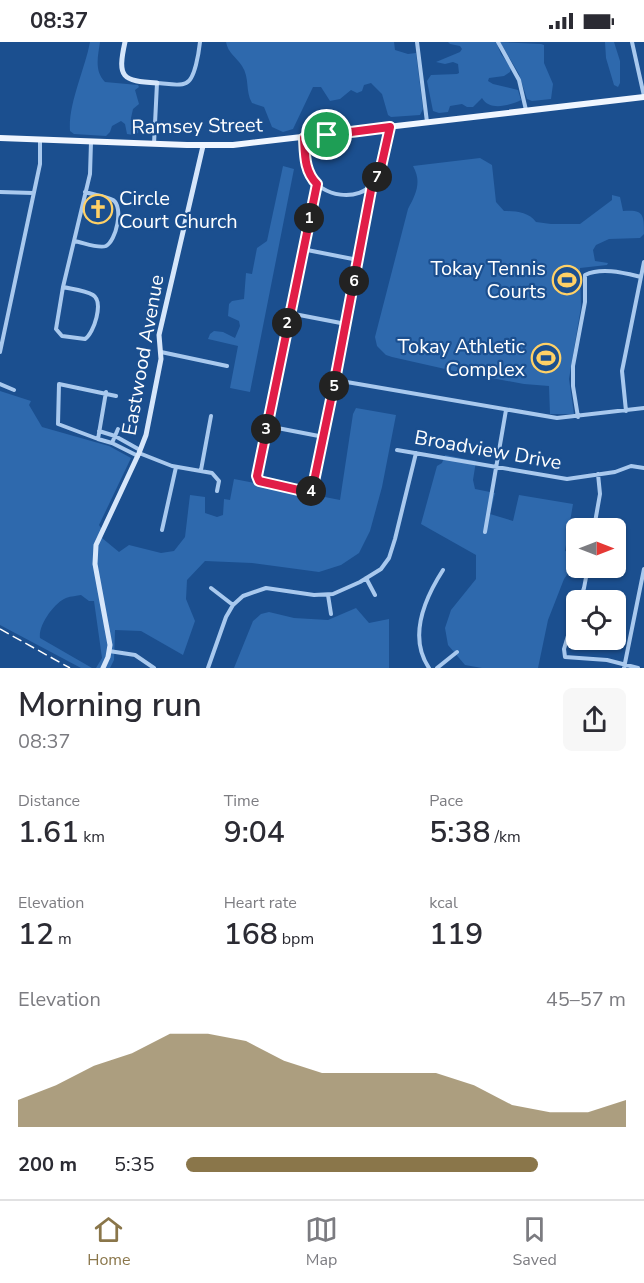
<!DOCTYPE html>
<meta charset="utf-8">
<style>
:root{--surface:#fff;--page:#f7f7f7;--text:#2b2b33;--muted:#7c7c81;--line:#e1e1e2;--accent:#8a764a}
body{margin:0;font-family:"Nunito Sans",sans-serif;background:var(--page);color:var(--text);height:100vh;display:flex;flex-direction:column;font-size:22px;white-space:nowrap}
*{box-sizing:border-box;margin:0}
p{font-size:20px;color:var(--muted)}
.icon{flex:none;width:33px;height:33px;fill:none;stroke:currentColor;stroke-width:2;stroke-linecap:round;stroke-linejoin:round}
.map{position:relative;height:626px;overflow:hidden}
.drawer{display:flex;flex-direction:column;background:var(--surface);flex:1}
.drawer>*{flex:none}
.needle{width:39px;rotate:90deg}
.buttons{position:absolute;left:566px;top:476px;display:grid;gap:12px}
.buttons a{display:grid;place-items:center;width:60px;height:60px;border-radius:9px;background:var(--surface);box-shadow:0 2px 4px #0004;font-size:30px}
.pin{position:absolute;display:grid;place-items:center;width:51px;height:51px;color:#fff;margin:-26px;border:3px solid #fff;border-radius:50%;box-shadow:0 2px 6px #0007}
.km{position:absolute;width:30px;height:30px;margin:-15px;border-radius:50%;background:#222;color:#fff;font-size:16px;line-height:30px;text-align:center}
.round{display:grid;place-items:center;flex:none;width:63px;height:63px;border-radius:9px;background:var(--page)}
.head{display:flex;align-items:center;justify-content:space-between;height:102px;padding:0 18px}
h1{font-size:33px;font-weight:600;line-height:45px}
.stats{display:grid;grid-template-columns:repeat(3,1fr);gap:9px;height:102px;padding:6px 18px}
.stats div{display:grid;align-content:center}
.stats b{font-size:30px;font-weight:600}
.stats small{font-size:16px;font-weight:400}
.stats p{font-size:16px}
.chart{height:168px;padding:12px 18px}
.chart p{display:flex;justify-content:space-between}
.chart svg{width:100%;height:108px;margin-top:6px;fill:var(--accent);opacity:.7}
ul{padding:0 18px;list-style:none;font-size:20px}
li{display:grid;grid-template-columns:96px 72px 1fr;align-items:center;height:45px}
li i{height:15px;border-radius:8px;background:var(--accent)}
.status{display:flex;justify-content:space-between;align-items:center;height:42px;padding:0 30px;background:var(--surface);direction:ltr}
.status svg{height:16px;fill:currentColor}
.menu{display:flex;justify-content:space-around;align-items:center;height:84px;border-top:2px solid var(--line);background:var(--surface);font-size:16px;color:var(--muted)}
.menu a{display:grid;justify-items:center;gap:3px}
.menu .active{color:var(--accent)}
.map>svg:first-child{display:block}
</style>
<div class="status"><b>08:37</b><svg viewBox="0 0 49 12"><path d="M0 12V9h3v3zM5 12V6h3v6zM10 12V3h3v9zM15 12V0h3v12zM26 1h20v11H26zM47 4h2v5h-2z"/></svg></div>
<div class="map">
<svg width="644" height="626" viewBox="0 0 644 626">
<rect width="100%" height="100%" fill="#1b4f8f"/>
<path fill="#2e69ad" d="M90,0H100C98,14 94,29 105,40L138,43L139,45L135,48L139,62L133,67L131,76L140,82L138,91L134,93L127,92L125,82L121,79L112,84L110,90L106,94L74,92L70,89C68,62 85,27 90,0Z
M226,0H394L395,8L408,12L416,11L423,67L420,73L391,75L388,73L382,52L371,41L364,43L362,49L357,51L351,48L340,57L330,59L321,45H313L293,87L283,90L272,85L264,65L252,61C245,49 250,36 242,24C236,15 228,11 226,0Z
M448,0H496L501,12L511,25L510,30L504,34L489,36L488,39L493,42L518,48L521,58C509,64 489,69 482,56L473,65H467L462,62L450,64L448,70L439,71L433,69L427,39L431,33L457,32L459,31L458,22L453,20L445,22L436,20L460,10L462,7L460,4L450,2Z
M500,0L541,2L544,3V21L553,42L551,57L532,59L527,57L519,32Z
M605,0H614L620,19V41L618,45L614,43L606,16Z
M480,116L492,123L496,160L504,169C515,169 529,170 536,180L551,182H580L612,158V153L620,155L623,169C644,167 644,173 644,192L640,196L609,197L596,203L593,208L595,219L608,221L607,223L580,226L581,265L569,337L574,372H550L549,344L524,342L454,329L392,315L386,313L377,304L375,295L408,167C416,152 422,140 413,124Z
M283,124L294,127L250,350L230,346L238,304L208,297L210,292L214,289L223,290L235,296L240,284L239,279L228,274L229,262L232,259L244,257L246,231L252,232L257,206L267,199Z
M0,349L31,359L29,363L42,385L109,404L131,416L99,483L103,489L102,496L119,510L129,503L161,511L174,509L185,495L190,453L205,455V471L217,475L223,473L224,457L230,458L234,437L340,458L353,372L356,366L396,373L382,445L370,489L359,511L341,523L319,530L252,521L205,519L187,538L186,557L195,579L183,613L141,589L115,588L114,618L110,626H96L102,616L94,559H89L81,553C77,554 71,554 66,556C55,560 38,583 40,596L92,626H81L0,583Z
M445,413L476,419L473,438L475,447L495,451L490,472L513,479L519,453L573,462L565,509L576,512V520L564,537L548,578L538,626H482L465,623L448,603L445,586L451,568L476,537V513L421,482L437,424L442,421Z
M356,566L369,581L389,577V626H234L253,579L261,572L269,570L294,576L328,578Z"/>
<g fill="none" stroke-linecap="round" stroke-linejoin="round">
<path stroke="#a9c9ee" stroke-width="4" d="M417,0L427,80
M498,0L519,38L526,68
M632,0L644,54
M304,96C305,107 304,122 310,133C321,155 359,161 374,140C385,125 386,103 390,85
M154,102L157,41C165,41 179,45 186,41C195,38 199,9 200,0
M317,142L257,436L259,439L307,450L312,448L335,338L372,143
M0,150L33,151
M74,199C82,200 98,207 106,204C116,199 124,165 113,158C105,154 94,153 85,150
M302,207L358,218
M63,245C72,247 85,248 93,253C104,260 94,291 85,297L62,294L56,287Z
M63,245L90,132L91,100
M289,271L346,282
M0,310L40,122V98
M161,310L227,324
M335,338L557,376L644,366
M0,342L14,348
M106,350L98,397L58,382L59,342L116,354
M626,369L622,329L644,220
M578,375L573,344V324L585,260V233C602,225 624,231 641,235
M267,384L324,395
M99,389L115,394L140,408
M98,397L112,401L138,414
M112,401L118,387
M397,408L567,437L615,430L631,424L644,426
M139,411L172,424L212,431L219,439L217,449
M201,428L211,374
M594,486L600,452L598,432
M162,488L176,425
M485,490L506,368
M366,536L375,553
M211,546L233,563
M328,553L331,572
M580,558L584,546L588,525
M576,567L564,607L565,615L607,618L638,626
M109,609L135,613L154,626
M208,626L226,575L233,563L243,554L266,546L314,553L333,552L360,540L381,527L389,516L395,497L416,411
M429,626C408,595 425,556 443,528
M437,626L457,610
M624,626L644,527"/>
<path stroke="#d6e6fa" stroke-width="5" d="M125,0C117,36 122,39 157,41
M103,626L108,615L110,603L95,522L96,503L139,411L146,393L161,317L159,293L203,104"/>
<path stroke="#f0f6ff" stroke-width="6" d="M0,96L187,103H233L644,55"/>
<path stroke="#fff" stroke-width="1.5" stroke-dasharray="10 4.5" stroke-linecap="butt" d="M0,587L70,626"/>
</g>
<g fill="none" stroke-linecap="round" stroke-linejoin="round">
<g stroke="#fff" stroke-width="12">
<path id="route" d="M390,85L381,125L372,143L335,338L312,449L307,450L259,439L257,434L317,142C304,129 305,112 304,96Z"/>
</g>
<use href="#route" stroke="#e11d48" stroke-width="8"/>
</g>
<defs>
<g id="church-ring" transform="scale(1.5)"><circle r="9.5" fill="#1b4f8f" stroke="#ffd166" stroke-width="1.5"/><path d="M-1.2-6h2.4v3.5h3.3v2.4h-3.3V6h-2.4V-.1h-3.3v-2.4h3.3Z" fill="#ffd166"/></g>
<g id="stadium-ring" transform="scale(1.5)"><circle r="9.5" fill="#1b4f8f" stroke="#ffd166" stroke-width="1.5"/><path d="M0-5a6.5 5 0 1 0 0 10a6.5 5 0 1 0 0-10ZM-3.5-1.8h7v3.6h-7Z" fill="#ffd166"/></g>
</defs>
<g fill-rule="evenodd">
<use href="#church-ring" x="98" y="167"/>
<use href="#stadium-ring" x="567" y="238"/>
<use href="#stadium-ring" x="546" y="316"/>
</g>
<g text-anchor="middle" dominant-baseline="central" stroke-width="4.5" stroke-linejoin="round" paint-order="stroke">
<g font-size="20" fill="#fff" stroke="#1b4f8f">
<text transform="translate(197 84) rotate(-1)">Ramsey Street</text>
<text transform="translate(143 313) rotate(-80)">Eastwood Avenue</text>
<text transform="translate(488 408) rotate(10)">Broadview Drive</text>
</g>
<g font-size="20" fill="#fff" stroke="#1b4f8f" text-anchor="end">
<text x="119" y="156" text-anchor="start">Circle<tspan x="119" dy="23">Court Church</tspan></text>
<text x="546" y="226">Tokay Tennis<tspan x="546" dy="23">Courts</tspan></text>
<text x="525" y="304">Tokay Athletic<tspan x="525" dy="23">Complex</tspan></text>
</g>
</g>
</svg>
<div class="buttons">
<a><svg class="needle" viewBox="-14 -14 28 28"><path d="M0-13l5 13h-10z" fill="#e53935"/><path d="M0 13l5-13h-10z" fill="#7c7c81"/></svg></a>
<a><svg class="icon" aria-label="locate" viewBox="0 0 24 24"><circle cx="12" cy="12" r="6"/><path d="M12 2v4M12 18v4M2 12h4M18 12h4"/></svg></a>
</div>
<div class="pin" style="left:327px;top:93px;background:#1e9e55"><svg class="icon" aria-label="arrive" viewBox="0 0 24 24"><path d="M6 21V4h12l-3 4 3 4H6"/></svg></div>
<b class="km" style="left:309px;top:176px">1</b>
<b class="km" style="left:287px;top:281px">2</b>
<b class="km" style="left:266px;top:387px">3</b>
<b class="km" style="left:311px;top:449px">4</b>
<b class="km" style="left:334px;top:344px">5</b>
<b class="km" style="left:354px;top:239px">6</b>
<b class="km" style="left:377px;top:135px">7</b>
</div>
<section class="drawer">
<div class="head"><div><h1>Morning run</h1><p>08:37</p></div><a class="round"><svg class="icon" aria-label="share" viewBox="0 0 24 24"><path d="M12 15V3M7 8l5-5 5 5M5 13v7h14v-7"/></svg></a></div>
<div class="stats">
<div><p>Distance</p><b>1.61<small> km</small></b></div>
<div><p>Time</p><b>9:04</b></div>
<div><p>Pace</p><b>5:38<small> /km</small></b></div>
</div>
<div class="stats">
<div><p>Elevation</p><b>12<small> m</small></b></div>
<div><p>Heart rate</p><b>168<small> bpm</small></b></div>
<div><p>kcal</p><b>119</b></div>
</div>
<div class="chart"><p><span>Elevation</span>45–57 m</p>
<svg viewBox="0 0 160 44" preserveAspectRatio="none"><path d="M0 44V33L10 27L20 19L30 14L40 6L50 6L60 9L70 17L80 22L90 22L100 22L110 22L120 27L130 35L140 38L150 38L160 33V44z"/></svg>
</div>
<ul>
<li><b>200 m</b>5:35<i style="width:80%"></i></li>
</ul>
</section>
<nav class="menu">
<a class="active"><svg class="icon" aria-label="home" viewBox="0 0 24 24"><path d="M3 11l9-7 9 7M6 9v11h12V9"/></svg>Home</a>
<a><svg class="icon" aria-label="map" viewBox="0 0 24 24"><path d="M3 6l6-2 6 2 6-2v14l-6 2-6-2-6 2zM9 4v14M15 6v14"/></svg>Map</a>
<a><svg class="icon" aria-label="saved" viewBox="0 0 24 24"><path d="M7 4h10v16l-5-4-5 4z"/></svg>Saved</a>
</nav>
